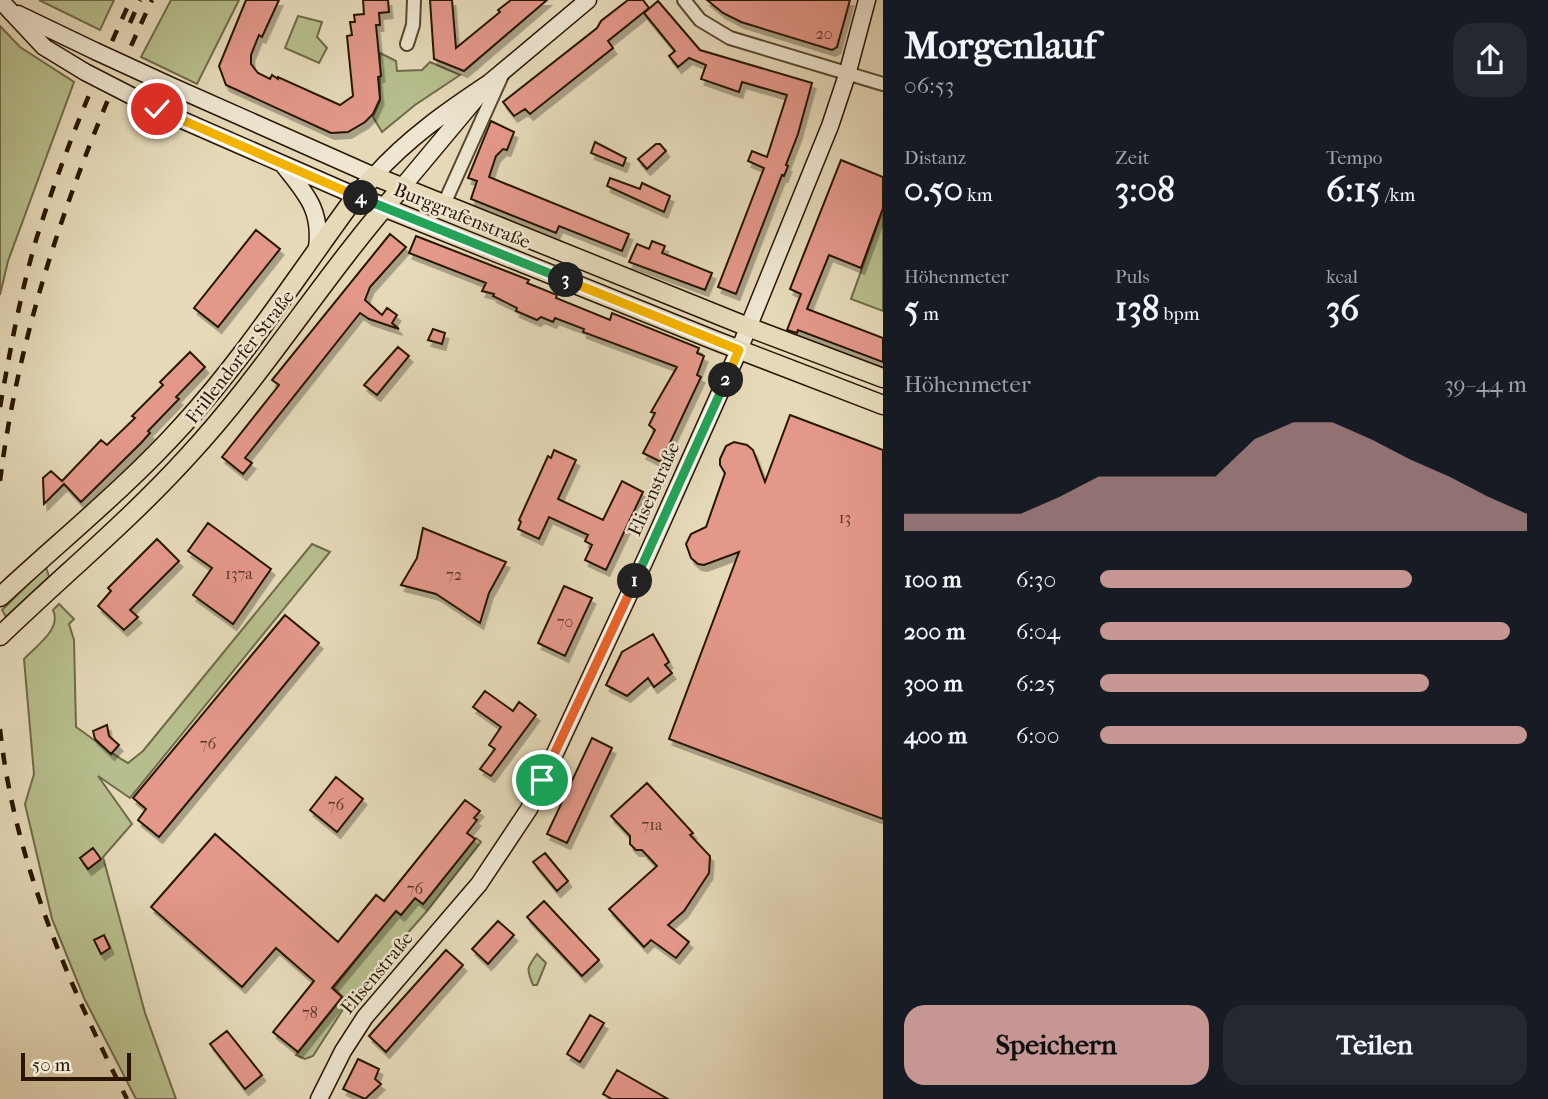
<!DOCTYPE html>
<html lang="de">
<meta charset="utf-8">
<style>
:root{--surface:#171b24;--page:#242831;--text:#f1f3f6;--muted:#9ea1a6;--accent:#c59692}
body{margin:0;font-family:"IM FELL French Canon",serif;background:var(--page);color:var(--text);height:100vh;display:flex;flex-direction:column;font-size:26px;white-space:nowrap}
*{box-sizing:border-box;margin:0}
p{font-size:23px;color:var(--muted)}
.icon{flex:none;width:38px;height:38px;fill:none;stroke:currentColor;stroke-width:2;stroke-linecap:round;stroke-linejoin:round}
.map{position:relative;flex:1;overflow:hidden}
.details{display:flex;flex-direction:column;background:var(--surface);width:665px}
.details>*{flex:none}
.scale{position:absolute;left:21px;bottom:18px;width:110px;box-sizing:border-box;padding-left:7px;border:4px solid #281601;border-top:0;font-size:19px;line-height:24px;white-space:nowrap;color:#281601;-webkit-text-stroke:5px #eee6d1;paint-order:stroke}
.pin{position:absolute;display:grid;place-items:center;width:60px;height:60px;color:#fff;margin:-30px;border:4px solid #fff;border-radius:50%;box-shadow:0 2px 7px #0007}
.km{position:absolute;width:35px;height:35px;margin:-18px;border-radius:50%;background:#222;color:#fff;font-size:19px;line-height:35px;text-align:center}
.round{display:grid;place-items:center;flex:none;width:74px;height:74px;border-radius:21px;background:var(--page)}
.headline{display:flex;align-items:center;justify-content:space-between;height:119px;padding:0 21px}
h1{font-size:38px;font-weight:800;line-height:52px}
.figures{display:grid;grid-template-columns:repeat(3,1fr);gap:10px;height:119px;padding:7px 21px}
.figures div{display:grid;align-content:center}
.figures b{font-size:35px;font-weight:800}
.figures small{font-size:19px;font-weight:400}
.figures p{font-size:19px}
.chart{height:196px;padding:14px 21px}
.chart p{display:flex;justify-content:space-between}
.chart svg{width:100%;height:126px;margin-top:7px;fill:var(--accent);opacity:.7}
.primary-button{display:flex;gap:14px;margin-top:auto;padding:14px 21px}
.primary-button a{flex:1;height:80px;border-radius:21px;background:var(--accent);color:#111;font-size:28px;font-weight:800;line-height:80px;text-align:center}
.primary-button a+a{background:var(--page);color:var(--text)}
ul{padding:0 21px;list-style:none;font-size:23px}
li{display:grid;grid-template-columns:112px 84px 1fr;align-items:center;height:52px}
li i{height:18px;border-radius:9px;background:var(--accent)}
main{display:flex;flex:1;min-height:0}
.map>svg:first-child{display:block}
</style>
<main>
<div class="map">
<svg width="883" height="1099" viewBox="0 0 883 1099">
<defs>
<filter id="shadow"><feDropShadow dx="3.5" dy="6" stdDeviation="0" flood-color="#0004"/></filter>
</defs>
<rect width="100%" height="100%" fill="#e5d9b8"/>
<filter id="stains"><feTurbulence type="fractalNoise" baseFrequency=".00286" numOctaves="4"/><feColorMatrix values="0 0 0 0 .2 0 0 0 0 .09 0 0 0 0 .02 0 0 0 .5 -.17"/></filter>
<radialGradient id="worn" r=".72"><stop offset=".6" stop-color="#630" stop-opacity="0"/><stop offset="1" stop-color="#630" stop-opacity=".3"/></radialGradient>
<path fill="#b7be8d" stroke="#706a47" stroke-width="2" d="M39,0H114L100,30Z
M171,0H239L197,84L141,57Z
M298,16L322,22L317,37L327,48L319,63L285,48Z
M0,26L20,47L74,82L8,261L0,295Z
M380,53L396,61L397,71L422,70L430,62L460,75L415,105L382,132L373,117L380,101Z
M883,210V311L851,299Z
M312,544L330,552L130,798L98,776L132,824L103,857L145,1013L176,1099H136L84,998L52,919L25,804L34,774L24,659C36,646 62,629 53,610L59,604L74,619L69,624L74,640L76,727C94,739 109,753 128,763L143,751Z
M46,567L49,577L6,617L2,610Z
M476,838L481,842L427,911L349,1000L313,1056L305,1059L296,1055L343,997L334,988L395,911L401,915L415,898L423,904Z
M537,954L546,963L537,985H533C526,968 527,968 537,954Z"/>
<path fill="#e4988a" stroke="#281601" stroke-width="2" filter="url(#shadow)" d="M246,0H279L262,37L259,35L251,55V64L258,73L270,79L272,75L278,79V77L340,105L353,96L347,36L352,35L350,22H355L354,15L364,14L363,0H388L389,12L379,13L380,25H376L381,76L378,77L380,99L373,114L365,122L348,132L331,133L226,85L219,66Z
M430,0H452L456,48L500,12L498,10L511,0H547L464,71L434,59Z
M628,0H643L649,8L608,41L613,48L530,114L525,109L514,116L503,102L597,28L601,21Z
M707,0H850L837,47L832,50L741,22L723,13Z
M658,1L700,50L812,83L798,134L786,165L788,166L784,176L782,175L736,294L718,287L764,168L748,161L752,151L767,157L787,95L742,82L739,92L701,79L706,65L689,58L678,67L669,56L675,51L644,13Z
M491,121L514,132L507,150L503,149L496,156L489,177L629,234L622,251L559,226L556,233L471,199L477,181L468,178Z
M595,142L626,158L623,166L591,153Z
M656,144H660L666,151L647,169L638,159Z
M841,160L883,177V208L861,268L829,255L807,309L883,338V362L798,330L797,333L787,330L801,294L790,289Z
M610,178L640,189L642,183L670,196L664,212L607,186Z
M256,230L280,249L218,327L194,308Z
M390,234L406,247L370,287L365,300L382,315L387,308L397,315L392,323L399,329L369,319L360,313L245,458L252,463L243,474L222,457L279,385L272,380Z
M416,236L529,280L527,283L557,295L556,298L610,320L612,313L699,348L697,353L704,356L697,375L701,377L661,462L643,453L655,430L649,425L655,413L651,412L677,367L583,332L584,329L555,318L553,322L541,317L537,320L516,311L517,308L493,296L494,294L482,291L486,283L409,253Z
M652,241L665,246L662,253L712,273L705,290L629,262L637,244L649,249Z
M433,329L445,333L442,344L428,340Z
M398,347L409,356L377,395L364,385Z
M190,352L205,367L176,397L179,399L148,431L150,433L141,443L81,502L64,484L44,504L43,478L51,471L62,481L101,440L107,445L135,418L132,416L163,385L160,382Z
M790,415L883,450V819L669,739L739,552L704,565L698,564L691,558L686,544L691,534L706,527L725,473L720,465V459L726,446L734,442L747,445L753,450L765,482Z
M554,450L576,460L558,499L603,520L622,481L643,492L606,570L585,560L592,545L585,541L588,535L549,517L539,539L518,529L521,522L519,520L548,456L551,458Z
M208,523L271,569L233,624L193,595L212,568L188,551Z
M423,528L506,562L489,593L480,623L436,594L401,585L417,558Z
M157,539L179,561L130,610L138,617L124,630L98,606L111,591L108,588Z
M564,586L592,598L565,656L538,643Z
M285,615L319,643L159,837L138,820L146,809L133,798Z
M653,634L669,662L665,665L672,673L654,687L648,678L627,696L606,685L622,652Z
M485,691L513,711L519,702L536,715L491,776L480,769L495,749L489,745L501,727L473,707Z
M107,725L109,736L119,745L111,754L95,739L93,731Z
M592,738L612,748L567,843L547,834Z
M336,777L363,799L337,832L310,810Z
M647,783L693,833L690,835L710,856L709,873L684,911L668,925L689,942L676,958L651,940L644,947L609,909L657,866L642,850H636L630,844V836L611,816Z
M465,800L480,811L474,818L477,820L467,833L475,839L423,904L415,898L401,915L396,911L332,988L342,997L298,1052L273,1032L314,981L276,948L242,987L151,907L215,834L338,942L376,895L384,901Z
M93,848L101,859L88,869L80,858Z
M545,853L568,881L557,891L533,862Z
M544,901L599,960L582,976L527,917Z
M498,921L514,935L488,964L472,949Z
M104,935L110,948L101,954L94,940Z
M446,950L463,965L386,1052L369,1036Z
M590,1015L604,1023L580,1062L567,1054Z
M227,1031L262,1075L245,1089L210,1044Z
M358,1059L379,1069L375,1079L381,1084L365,1099L343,1089Z
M617,1070L668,1099H612L603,1094Z"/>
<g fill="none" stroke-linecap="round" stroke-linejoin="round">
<g stroke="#57472f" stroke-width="16">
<path id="street" d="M684,0L700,20L730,38L883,84
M407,44L413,25L414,0
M444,204L503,73"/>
</g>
<g stroke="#281601" stroke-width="19">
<path id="secondary" d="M0,0L44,47L85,72
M18,14L95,51
M169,85L374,176C408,138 447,111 489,83
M157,109L356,196
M284,166C306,194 322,210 317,248
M403,186L489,83L588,0
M319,1099L343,1051L365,1017L479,884L529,809L646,558L739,350L830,126L847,75L867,0"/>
</g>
<g stroke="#281601" stroke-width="21">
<path id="primary" d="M356,196L714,340L883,405
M0,597C61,540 126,488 182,426C247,355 299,273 356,196L374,176L748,327L883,378
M0,636C62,576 130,520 188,456C266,372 326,272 403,186"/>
</g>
<use href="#street" stroke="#eee6d1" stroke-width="12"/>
<use href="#secondary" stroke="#eee6d1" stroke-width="16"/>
<use href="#primary" stroke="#e5d9b8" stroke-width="18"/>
<path stroke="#281601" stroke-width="4.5" stroke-dasharray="12 12" stroke-linecap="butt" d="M130,23L140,0
M0,407C10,351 20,295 36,240C61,160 93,82 128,6
M0,481C21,313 81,153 152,0
M0,729C14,860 68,983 127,1099"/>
<g stroke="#281601" stroke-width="19" stroke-linecap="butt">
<path id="secondary-bridge" d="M95,51L169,85
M85,72L157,109"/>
</g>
<use href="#secondary-bridge" stroke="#eee6d1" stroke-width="16"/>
</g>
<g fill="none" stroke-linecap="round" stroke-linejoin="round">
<g stroke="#fff" stroke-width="14">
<path id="split-1" d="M542,780L635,581"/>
</g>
<g stroke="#fff" stroke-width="14">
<path id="split-2" d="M635,581L726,380"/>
</g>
<g stroke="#fff" stroke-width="14">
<path id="split-3" d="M566,280L739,350L726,380"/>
</g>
<g stroke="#fff" stroke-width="14">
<path id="split-4" d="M361,198L566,280"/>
</g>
<g stroke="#fff" stroke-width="14">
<path id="split-5" d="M157,109L361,198"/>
</g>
<use href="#split-1" stroke="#f0652b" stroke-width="9"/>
<use href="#split-2" stroke="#22a559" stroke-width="9"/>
<use href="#split-3" stroke="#f5b400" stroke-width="9"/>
<use href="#split-4" stroke="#22a559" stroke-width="9"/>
<use href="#split-5" stroke="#f5b400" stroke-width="9"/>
</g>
<g text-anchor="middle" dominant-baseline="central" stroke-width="5" stroke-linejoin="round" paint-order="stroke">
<g font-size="16" fill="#573623">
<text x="824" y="33">20</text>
<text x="845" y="517">13</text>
<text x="239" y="573">137a</text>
<text x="454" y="574">72</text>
<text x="565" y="621">70</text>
<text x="208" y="743">76</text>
<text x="336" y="804">76</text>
<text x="652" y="824">71a</text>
<text x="415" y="888">76</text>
<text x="310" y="1012">78</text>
</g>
<g font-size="19" fill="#281601" stroke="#eee6d1">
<text transform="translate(462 216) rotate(22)">Burggrafenstraße</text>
<text transform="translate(240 357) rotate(-52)">Frillendorfer Straße</text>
<text transform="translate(654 489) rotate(-66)">Elisenstraße</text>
<text transform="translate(377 973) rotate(-50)">Elisenstraße</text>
</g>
</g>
<rect width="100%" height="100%" filter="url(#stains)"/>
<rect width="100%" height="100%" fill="url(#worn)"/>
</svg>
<div class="scale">50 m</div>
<div class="pin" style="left:542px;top:780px;background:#1e9e55"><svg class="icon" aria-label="arrive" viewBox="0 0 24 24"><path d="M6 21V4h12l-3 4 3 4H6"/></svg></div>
<div class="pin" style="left:157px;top:109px;background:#d93025"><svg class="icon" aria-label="check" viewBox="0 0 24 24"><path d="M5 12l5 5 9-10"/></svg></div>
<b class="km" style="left:635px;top:581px">1</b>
<b class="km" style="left:726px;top:380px">2</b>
<b class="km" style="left:566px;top:280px">3</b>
<b class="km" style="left:361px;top:198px">4</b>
</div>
<section class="details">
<div class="headline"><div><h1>Morgenlauf</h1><p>06:53</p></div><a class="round"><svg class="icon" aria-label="share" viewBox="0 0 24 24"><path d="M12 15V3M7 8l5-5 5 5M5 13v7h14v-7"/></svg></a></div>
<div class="figures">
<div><p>Distanz</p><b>0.50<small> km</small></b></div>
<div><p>Zeit</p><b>3:08</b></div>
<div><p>Tempo</p><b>6:15<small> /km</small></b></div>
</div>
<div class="figures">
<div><p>Höhenmeter</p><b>5<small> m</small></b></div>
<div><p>Puls</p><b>138<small> bpm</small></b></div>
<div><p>kcal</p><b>36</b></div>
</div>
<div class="chart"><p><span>Höhenmeter</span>39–44 m</p>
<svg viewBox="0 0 160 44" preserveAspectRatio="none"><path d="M0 44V38L10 38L20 38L30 38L40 32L50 25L60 25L70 25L80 25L90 12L100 6L110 6L120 12L130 19L140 25L150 32L160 38V44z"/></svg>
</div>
<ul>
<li><b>100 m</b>6:30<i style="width:73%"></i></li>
<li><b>200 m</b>6:04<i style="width:96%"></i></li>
<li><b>300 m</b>6:25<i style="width:77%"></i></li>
<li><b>400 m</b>6:00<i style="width:100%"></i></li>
</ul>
<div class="primary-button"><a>Speichern</a><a>Teilen</a></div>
</section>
</main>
